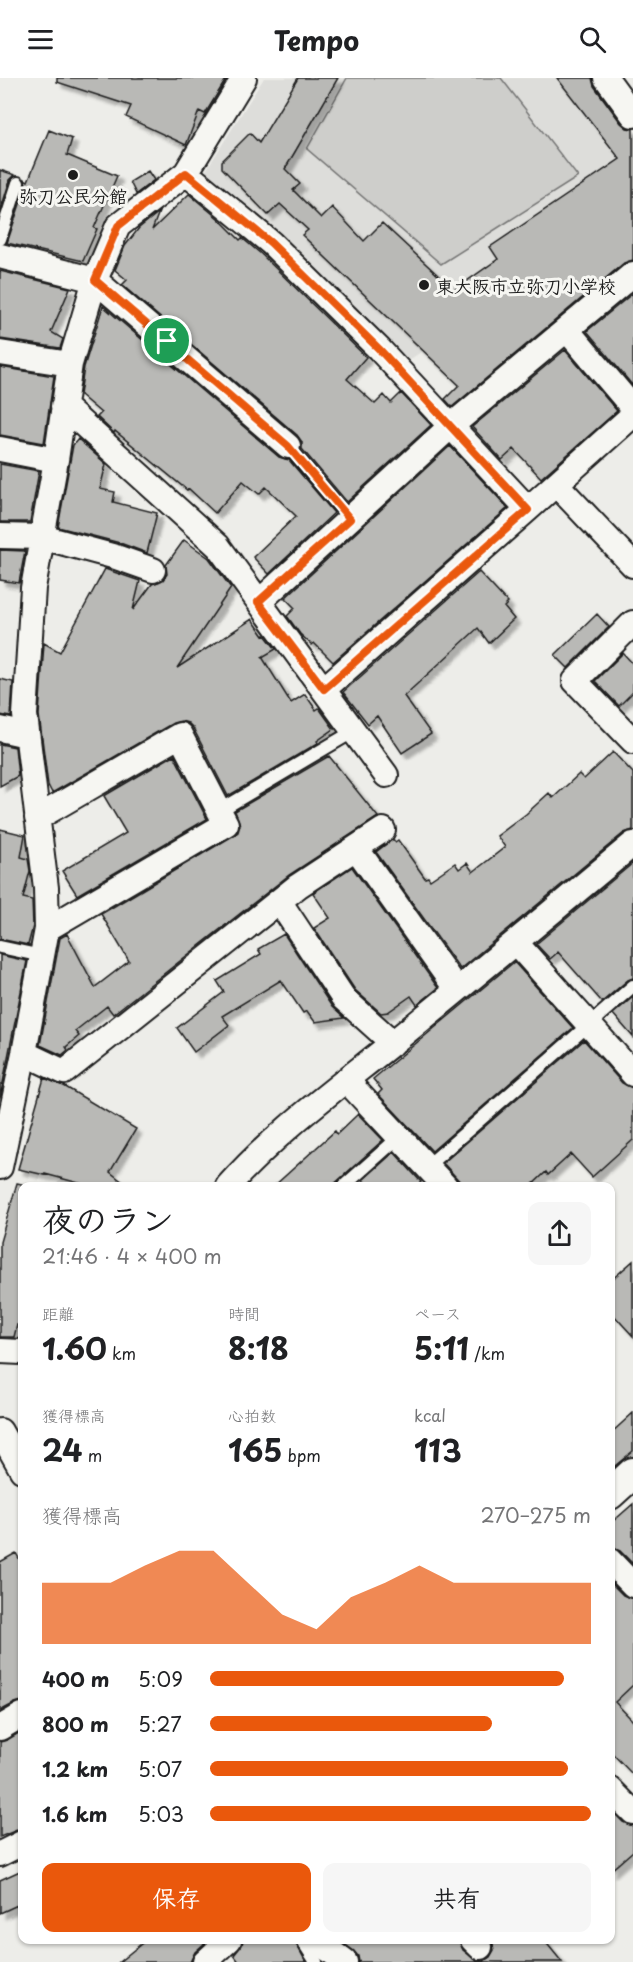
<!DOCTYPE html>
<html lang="ja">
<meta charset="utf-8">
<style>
:root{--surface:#fff;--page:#f6f6f6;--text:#202124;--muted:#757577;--accent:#ea580c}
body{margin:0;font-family:"Playpen Sans","Klee One",sans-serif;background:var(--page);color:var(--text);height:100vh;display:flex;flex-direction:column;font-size:22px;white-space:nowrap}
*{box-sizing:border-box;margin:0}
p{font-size:20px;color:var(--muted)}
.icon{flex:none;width:33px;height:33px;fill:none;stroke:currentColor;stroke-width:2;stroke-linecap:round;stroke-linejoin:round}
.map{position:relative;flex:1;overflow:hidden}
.panel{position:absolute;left:18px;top:1104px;width:597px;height:762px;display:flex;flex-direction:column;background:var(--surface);border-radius:12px;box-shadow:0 2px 4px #0004}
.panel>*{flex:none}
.pin{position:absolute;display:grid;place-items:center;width:51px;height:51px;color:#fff;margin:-26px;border:3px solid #fff;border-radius:50%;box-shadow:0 2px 6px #0007}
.round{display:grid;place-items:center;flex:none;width:63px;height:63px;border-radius:12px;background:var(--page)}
.head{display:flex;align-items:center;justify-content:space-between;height:102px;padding:0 24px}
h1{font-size:33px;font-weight:700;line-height:45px}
.figures{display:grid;grid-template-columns:repeat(3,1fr);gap:9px;height:102px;padding:6px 24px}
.figures div{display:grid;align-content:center}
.figures b{font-size:30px;font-weight:700}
.figures small{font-size:16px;font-weight:400}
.figures p{font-size:16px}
.chart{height:168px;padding:12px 24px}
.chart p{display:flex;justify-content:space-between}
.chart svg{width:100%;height:108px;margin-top:6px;fill:var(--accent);opacity:.7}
.button{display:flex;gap:12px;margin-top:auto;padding:12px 24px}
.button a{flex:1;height:69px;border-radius:12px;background:var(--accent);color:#fff;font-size:24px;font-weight:700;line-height:69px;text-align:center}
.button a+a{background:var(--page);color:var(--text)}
ul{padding:0 24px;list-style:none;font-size:20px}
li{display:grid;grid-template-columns:96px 72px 1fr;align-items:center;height:45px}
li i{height:15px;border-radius:8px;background:var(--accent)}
header{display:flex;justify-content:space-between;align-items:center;height:78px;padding:0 24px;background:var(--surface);font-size:27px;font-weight:700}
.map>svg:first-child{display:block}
</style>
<header><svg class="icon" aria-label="menu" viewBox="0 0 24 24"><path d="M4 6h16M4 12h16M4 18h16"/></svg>Tempo<svg class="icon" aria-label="search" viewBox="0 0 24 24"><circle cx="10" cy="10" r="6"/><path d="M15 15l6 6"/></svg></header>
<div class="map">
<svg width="633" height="1884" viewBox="0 0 633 1884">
<defs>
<filter id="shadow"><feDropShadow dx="5.5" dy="5.5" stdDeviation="1.5" flood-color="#0004"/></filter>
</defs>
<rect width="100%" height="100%" fill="#edede9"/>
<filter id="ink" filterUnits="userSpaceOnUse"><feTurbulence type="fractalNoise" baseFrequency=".0167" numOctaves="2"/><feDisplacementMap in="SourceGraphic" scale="12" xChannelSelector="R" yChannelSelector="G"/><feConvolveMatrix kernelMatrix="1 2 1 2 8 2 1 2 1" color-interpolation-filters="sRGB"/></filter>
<g filter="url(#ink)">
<path fill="#ddddda" d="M264,0H592L633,56V132L409,282L205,94Z"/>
<path fill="#cececb" stroke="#757574" stroke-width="1.5" d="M347,0H501L578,99L441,186L307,71Z"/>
<path fill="#b9b9b6" stroke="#1c1c1c" stroke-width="1.5" filter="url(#shadow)" d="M57,0H227L205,36L199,33L186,67L126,39L131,28L57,4Z
M298,0H338L285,91L300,106L293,112L321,140L332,129L364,163L382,145L454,212L498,181L490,169L620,81L557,0H592L594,8L621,45L627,50L633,51V182L624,185L452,329L445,321L459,307L302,157L308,152L280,126L268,137L222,90V83L250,55L259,65Z
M49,52L72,61L67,77L117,98L94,150L97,151L83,183L7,165L26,108L25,101L28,103Z
M0,92L15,97L10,102L0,134Z
M148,93L154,102L136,116L130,104Z
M189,116L219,141L240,162L242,160L261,176L366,279L347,301L375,326L384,317L391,325L401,315L431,347L347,424L302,371V364L297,357L122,207L127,202L115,192L125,168L139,150L159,134L152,152Z
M0,193L70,210L51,254L63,261L60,270L0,261Z
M633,215V308L587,253Z
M103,228L279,379L289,382L334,435L269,496L253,479L296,438L266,409L259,416L243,403L215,435L189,411L187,412L115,353L114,355L97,339L101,335L80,317L84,289Z
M565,272L617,333L541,400L514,371L502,382L472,349Z
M0,289L54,298L44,365L0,357Z
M78,361L106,386L100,411L115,414L113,424L157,435L147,475L120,465L58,449L73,367Z
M450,368L508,430L333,584L314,565L312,567L300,556L287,538L295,530L285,520Z
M0,386L39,393L30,444H0Z
M184,462L209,480L231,510L177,590L252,541L264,558L265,557L276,571L262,579L291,625L305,616L316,632L319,630L334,651L317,663L318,665L228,718L193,650L188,645L181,643L173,645L52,715L48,707L39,637L44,565L60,574L105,491L140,503L133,532L152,506L163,502L167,496L166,487Z
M0,472L25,473L19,505L0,502Z
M479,494L508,525L504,529L514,541L489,565L478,550L404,618L431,656L402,675L377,638L368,646L343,614Z
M597,536L609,549L568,590L555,577Z
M623,575L633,586V614L619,628L595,603Z
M0,601L13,604L11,639L0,637Z
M0,666L15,669L18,698L0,708Z
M613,674L633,695V752L624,755L460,891L376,774L393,761L395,764L398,762L425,800L428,799L430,802L455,785L459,791L467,785L473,794L505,769L497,758L526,736L549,715L553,720L579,696L584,701Z
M174,677L207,741L77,817L62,793L126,755L104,718Z
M329,678L378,739L289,797L113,936L107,928L75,953L79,958L66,969L68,972L62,977L40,967L60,860L67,856L95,909L129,883L101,836L233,758L238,754L240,747L235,733Z
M0,751L25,757L21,779L28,781L30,793L23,820L32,822L33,848L28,867L0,861Z
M633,785V900L628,902L602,924L558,874L550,881L536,866Z
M352,789L438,910L417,927L411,918L388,934L381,935L355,912L314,850L330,840L313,815Z
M284,856L332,929L344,940L315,944L307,933L303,935L281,902L222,938L229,947L194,974L177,950L224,914L217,903L261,876L258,871Z
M0,877L27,883L0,1020Z
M514,884L573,950L432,1073L378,1016L382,1012L373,1001Z
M633,919V959L613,936Z
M584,962L622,1005L633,1010V1062L592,1099L571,1076L548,1097L546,1094L531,1108H464L443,1085Z
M44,1000L64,1008L136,1051L110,1094L128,1108H90L45,1096V1097L18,1091Z
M358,1036L383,1062L332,1108H274L335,1053L337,1056Z
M394,1074L421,1104L416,1108H369L363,1102Z
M17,1105L22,1106V1248L17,1247L14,1259H0V1164Z
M633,1183V1258L610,1233V1203Z
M633,1335V1373L610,1392V1356Z
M633,1426V1486L620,1473L610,1469V1446Z
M16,1475L22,1486V1623L15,1625L0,1633V1484Z
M610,1504L623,1517L633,1521V1607L615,1624L633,1643V1697L610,1673Z
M22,1653V1750L0,1759V1664L7,1662Z
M613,1734L623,1744L633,1748V1773L610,1793V1736Z
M22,1792V1825L0,1835V1802Z
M146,1862H208L195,1874L190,1884H119Z
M243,1862H294L306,1884H239L234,1877L242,1867Z
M339,1862H459L463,1872L477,1883H484L490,1879L494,1872L492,1862H544L562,1884H359L358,1878L354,1873Z"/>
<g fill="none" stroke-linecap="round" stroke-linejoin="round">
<g stroke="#1c1c1c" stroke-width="16">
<path id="service" d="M0,161L18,105
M288,368L350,441
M219,733L354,653
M0,869L42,878
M426,1089L633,908
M344,1108L399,1059
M302,1862L316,1884"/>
</g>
<g stroke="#1c1c1c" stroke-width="28">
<path id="minor" d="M606,0L633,37
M186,95L271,165L379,271L528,431
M0,178L95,202L288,368
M567,252L633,330
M0,275L70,286
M63,328L218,468L386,697
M0,371L56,382
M556,406L633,487
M0,458L42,459L116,479L153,492
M259,524L451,348L633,196
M633,545L575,603L633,663
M324,611L528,431L633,337
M0,651L27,657
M37,740L180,657L226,746L47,851
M356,770L457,912
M279,823L344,921L393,965
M516,865L633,996
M24,975L64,994L298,808L383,752
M346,1002L445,1108
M0,1089L24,975L47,851L46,810L25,637L33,510L56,382L70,286L95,202L118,148L186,95L244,0
M228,1108C277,1053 338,1009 395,963C475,898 554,832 633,766
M0,1273L22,1274
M0,1353L22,1392
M610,1483L633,1507
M0,1650L22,1637
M610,1711L633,1734
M0,1776L22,1765
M316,1862L345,1884
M473,1862L480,1869
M205,1884L229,1862"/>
</g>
<g stroke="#1c1c1c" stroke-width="34">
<path id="tertiary" d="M610,1416L633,1395"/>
</g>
<use href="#service" stroke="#f6f6f2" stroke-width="12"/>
<use href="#minor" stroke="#f6f6f2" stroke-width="24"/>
<use href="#tertiary" stroke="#f6f6f2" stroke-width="30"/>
</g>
</g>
<g fill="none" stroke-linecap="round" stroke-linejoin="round" filter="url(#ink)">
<g stroke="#fff" stroke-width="12">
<path id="route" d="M186,95L271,165L379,271L528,432L324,611L258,524L350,441L288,368L95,202L118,148Z"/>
</g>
<use href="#route" stroke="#ea580c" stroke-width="8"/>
</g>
<g fill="#1c1c1c" stroke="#f6f6f2" stroke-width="2">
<circle cx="73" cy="97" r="6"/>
<circle cx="424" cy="207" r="6"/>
</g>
<g text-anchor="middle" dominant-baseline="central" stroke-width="6" stroke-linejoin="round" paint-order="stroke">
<g font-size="18" font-weight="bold" fill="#1c1c1c" stroke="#f6f6f2">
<text x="73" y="117">弥刀公民分館</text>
<text x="436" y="207" text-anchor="start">東大阪市立弥刀小学校</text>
</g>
</g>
</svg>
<div class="pin" style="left:167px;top:263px;background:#1e9e55"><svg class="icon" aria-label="arrive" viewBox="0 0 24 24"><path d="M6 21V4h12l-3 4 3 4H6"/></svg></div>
<section class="panel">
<div class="head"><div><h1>夜のラン</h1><p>21:46 · 4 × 400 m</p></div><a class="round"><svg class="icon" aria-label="share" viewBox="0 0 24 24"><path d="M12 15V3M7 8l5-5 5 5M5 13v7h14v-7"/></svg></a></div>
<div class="figures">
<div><p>距離</p><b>1.60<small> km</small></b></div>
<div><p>時間</p><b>8:18</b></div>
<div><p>ペース</p><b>5:11<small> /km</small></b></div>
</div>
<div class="figures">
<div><p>獲得標高</p><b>24<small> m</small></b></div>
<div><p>心拍数</p><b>165<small> bpm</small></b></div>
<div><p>kcal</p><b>113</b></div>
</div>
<div class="chart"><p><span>獲得標高</span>270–275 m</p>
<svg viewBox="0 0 160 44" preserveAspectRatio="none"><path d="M0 44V19L10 19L20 19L30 12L40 6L50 6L60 19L70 32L80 38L90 25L100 19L110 12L120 19L130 19L140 19L150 19L160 19V44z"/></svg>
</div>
<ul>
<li><b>400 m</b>5:09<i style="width:93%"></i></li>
<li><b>800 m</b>5:27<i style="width:74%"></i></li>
<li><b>1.2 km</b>5:07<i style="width:94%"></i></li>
<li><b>1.6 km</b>5:03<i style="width:100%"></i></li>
</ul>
<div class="button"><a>保存</a><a>共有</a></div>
</section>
</div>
